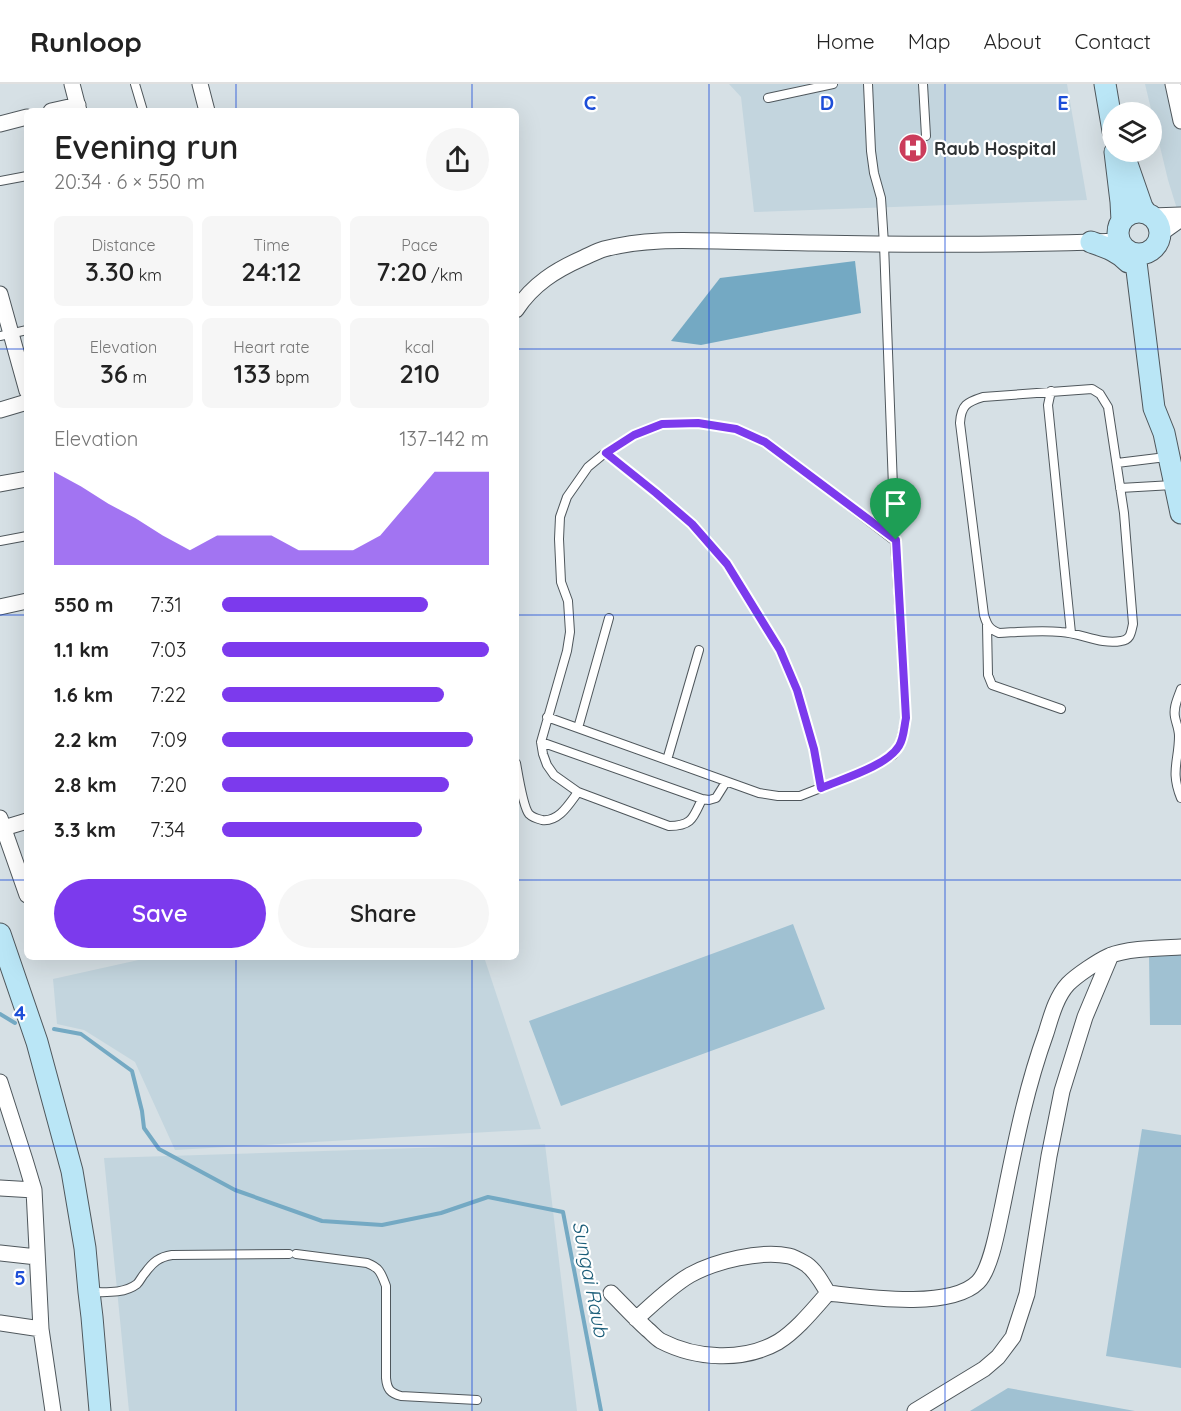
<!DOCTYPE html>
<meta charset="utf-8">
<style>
:root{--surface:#fff;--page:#f6f6f6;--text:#222;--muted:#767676;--line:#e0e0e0;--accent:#7c3aed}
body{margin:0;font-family:Quicksand,sans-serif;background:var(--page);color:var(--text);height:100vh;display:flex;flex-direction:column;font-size:22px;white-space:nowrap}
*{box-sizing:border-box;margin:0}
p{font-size:20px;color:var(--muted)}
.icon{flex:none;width:33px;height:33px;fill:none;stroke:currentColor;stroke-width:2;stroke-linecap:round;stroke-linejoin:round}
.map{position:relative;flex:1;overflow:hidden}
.details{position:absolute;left:24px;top:24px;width:495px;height:852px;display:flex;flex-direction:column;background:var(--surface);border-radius:9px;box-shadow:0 6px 24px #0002}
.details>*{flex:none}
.tools{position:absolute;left:1102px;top:18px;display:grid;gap:12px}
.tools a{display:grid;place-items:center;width:60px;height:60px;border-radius:50%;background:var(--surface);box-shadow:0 6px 24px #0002;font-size:30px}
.pin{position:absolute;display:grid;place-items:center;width:51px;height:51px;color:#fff;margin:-62px -26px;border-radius:50% 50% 50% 0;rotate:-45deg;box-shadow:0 0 6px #0007}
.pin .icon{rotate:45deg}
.round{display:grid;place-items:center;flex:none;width:63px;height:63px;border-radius:32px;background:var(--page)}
.headline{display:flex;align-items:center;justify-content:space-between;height:102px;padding:0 30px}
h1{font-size:33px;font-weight:600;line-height:45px}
.figures{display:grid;grid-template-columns:repeat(3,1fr);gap:9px;height:102px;padding:6px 30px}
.figures div{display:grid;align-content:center;border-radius:9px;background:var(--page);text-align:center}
.figures b{font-size:26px;font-weight:600}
.figures small{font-size:16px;font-weight:400}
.figures p{font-size:16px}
.chart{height:168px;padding:12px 30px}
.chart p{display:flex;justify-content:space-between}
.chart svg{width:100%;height:108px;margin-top:6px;fill:var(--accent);opacity:.7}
.action{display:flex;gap:12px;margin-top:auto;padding:12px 30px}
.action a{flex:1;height:69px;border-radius:36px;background:var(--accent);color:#fff;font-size:24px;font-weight:600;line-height:69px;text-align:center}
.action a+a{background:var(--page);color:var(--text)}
ul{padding:0 30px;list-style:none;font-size:20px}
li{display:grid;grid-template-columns:96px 72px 1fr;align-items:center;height:45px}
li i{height:15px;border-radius:8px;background:var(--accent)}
header{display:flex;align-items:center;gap:36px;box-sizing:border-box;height:84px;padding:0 30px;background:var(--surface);border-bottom:2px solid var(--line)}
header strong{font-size:28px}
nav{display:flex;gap:33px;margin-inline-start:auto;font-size:21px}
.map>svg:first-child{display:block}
</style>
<header>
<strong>Runloop</strong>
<nav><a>Home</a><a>Map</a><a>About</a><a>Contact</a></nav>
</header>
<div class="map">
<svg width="1181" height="1327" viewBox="0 0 1181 1327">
<rect width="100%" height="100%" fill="#d6e0e5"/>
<path fill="#c3d5de" d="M729,0H1067L1087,116L754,128L741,13Z
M1145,0H1181V138L1168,96Z
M152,873H484L541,1045L175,1066L135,978L84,946L57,940L53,895Z
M545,1060L577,1327H129L104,1074Z"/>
<path fill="#a0c1d2" d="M793,840L825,925L561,1022L529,937Z
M1149,871H1181V941H1150Z
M1142,1045L1181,1051V1284L1106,1272Z
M1008,1304L1135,1327H970Z"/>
<path fill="#74a9c3" d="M855,177L861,229L701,261L671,257L720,194Z"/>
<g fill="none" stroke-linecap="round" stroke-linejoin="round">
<path stroke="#74a9c3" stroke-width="4" d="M0,930L15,939
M54,945L81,950L132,987L142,1027L144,1044L159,1065L235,1106L322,1137L382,1141L441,1129L488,1113L563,1128L601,1327"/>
<g stroke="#4f575c" stroke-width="10">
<path id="lane" d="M135,0L143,27
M923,0L926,52
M768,14L833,0
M0,97L27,92
M0,252L27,246
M1092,305L1100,310L1108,323L1124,429L1133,540C1131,548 1131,556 1121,557C1101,561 1081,549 1061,548C1040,546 1019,548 999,549C989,545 987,541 984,531L960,339C961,321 967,318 983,313Z
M1051,307L1048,321L1071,549
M605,369L656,409L692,440L727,481L780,566L797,606L814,665L821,704
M1117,379L1166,373
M1120,404L1173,401
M0,457L27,452
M987,541L988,591L992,601L1061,625
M1181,605C1178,614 1173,623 1175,633C1176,639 1179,645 1179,652C1179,677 1170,687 1181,714
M547,633L759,709L778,712H800L869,685L893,671L900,661L906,634L895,457L884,160L881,114L874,89L871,67L868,0
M578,644L609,534
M541,658L702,715L709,716L716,714L726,698
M667,676L699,566
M516,679C518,690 523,723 529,730C532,733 538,735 542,736C559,738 569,720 578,708
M702,715C693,734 692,742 669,742L578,708L554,691L547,681L543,670L541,658L567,567L570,548L568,517L561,498L559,455L560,433L567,413L588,383L605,369L634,351L662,340L698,339L736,345L765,358L787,374L895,457
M296,1170L367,1179C380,1184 381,1189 386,1202V1294C387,1305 390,1309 401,1312L477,1316
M90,1208C105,1208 124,1210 137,1200C140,1197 142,1192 145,1189C153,1178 159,1173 172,1171L289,1170"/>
</g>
<g stroke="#4f575c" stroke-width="17">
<path id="street" d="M72,0L79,27
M200,0L207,27
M1173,0L1181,37
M51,27L78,21
M0,40L27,33
M1152,132L1181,131
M1160,150L1181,135
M0,210L27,307
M516,226C533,200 556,186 583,174C590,171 597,167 604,165C642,155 679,156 718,157C750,158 782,158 813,159C915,161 1017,161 1119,157
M0,326L27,318
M0,400L27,395
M0,523L27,517
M0,734L27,811
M0,745L27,737
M0,998L25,1076L34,1106L41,1245L53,1327
M0,1104L34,1106
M0,1169L37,1173
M611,1209C623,1221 634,1233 647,1245C652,1249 656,1254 661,1257C696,1275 743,1278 778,1258C797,1246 813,1226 828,1209
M828,1209C864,1213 950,1226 978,1198C991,1185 998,1143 1002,1125C1014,1066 1025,1007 1046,949C1051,933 1056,913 1068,900C1077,891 1098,877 1109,872C1127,864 1161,864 1181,863
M636,1235C653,1220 671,1202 690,1191C715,1177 761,1166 789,1172C794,1173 801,1177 806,1180C816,1187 822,1199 828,1209
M0,1239L41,1245
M915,1327L984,1285L998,1273L1013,1253L1027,1210L1049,1072L1062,1007L1085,933L1111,871"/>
</g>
<g stroke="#4f575c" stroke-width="23">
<path id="secondary" d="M1105,0L1113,47
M1115,68L1121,118L1122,137
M1126,77L1142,123L1146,129
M1118 149a21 21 0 1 1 42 0a21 21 0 1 1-42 0Z
M1091,158C1105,163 1118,167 1128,178
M1135,170L1154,324L1164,349L1181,429
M0,850L37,958L72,1087L85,1164L89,1208L92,1233L100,1327"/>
</g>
<use href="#lane" stroke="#fff" stroke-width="8"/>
<use href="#street" stroke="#fff" stroke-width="15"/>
<use href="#secondary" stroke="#bae6f6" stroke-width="21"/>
</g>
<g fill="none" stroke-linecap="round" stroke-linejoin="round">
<g stroke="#fff" stroke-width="12">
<path id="route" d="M698,339L736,345L765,358L896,456L906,634C904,643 904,654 899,662C887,682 842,695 821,704L814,665L797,606L780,566L727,480L692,440L656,409L606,369L634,351L662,340Z"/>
</g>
<use href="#route" stroke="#7c3aed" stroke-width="8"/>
</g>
<path fill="none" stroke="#1d4ed8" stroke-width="1.5" stroke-opacity="0.55" d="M236,0V27M472,0V27M709,0V1327M945,0V1327M0,265H27M516,265H1181M0,531H27M516,531H1181M0,796H27M516,796H1181M236,873V1327M472,873V1327M0,1062H1181"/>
<defs>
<g id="hospital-disc" transform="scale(1.5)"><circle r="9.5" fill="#cb3c5b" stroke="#fff"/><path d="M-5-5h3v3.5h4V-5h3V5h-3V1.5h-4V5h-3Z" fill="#fff"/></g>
</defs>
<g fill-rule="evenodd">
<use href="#hospital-disc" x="913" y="64"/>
</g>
<g text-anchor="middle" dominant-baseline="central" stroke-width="4.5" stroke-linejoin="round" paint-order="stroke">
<g font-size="18" font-weight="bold" fill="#2f3335" stroke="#fff" text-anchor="start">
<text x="934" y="64">Raub Hospital</text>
</g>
<g font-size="20" font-style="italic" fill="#1c5e79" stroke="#fff">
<text transform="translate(591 1195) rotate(79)">Sungai Raub</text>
</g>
</g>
<g font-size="20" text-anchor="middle" font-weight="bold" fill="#1d4ed8" stroke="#fff" stroke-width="4.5" stroke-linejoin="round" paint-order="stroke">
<text x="590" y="26">C</text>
<text x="827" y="26">D</text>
<text x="1063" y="26">E</text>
<text x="20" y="936">4</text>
<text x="20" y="1201">5</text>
</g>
</svg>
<div class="tools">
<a><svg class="icon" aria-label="layers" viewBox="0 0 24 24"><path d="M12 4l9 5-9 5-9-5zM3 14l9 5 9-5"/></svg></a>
</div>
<div class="pin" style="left:896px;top:456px;background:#1e9e55"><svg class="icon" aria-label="arrive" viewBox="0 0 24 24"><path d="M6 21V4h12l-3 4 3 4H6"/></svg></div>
<section class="details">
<div class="headline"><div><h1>Evening run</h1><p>20:34 · 6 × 550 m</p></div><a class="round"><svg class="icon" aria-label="share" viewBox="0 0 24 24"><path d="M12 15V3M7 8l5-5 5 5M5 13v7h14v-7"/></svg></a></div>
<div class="figures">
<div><p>Distance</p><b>3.30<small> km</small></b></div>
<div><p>Time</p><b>24:12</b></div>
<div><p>Pace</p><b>7:20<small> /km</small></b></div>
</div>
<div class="figures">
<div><p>Elevation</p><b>36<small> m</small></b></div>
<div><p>Heart rate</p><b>133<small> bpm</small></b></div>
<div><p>kcal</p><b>210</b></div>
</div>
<div class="chart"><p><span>Elevation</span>137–142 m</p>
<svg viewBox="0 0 160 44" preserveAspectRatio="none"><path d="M0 44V6L10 12L20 19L30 25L40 32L50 38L60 32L70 32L80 32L90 38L100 38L110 38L120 32L130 19L140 6L150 6L160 6V44z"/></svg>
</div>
<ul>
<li><b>550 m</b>7:31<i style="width:77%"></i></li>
<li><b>1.1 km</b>7:03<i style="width:100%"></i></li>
<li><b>1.6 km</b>7:22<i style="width:83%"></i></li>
<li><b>2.2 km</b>7:09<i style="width:94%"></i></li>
<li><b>2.8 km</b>7:20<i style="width:85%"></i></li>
<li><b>3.3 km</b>7:34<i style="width:75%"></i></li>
</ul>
<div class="action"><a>Save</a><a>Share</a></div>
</section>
</div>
